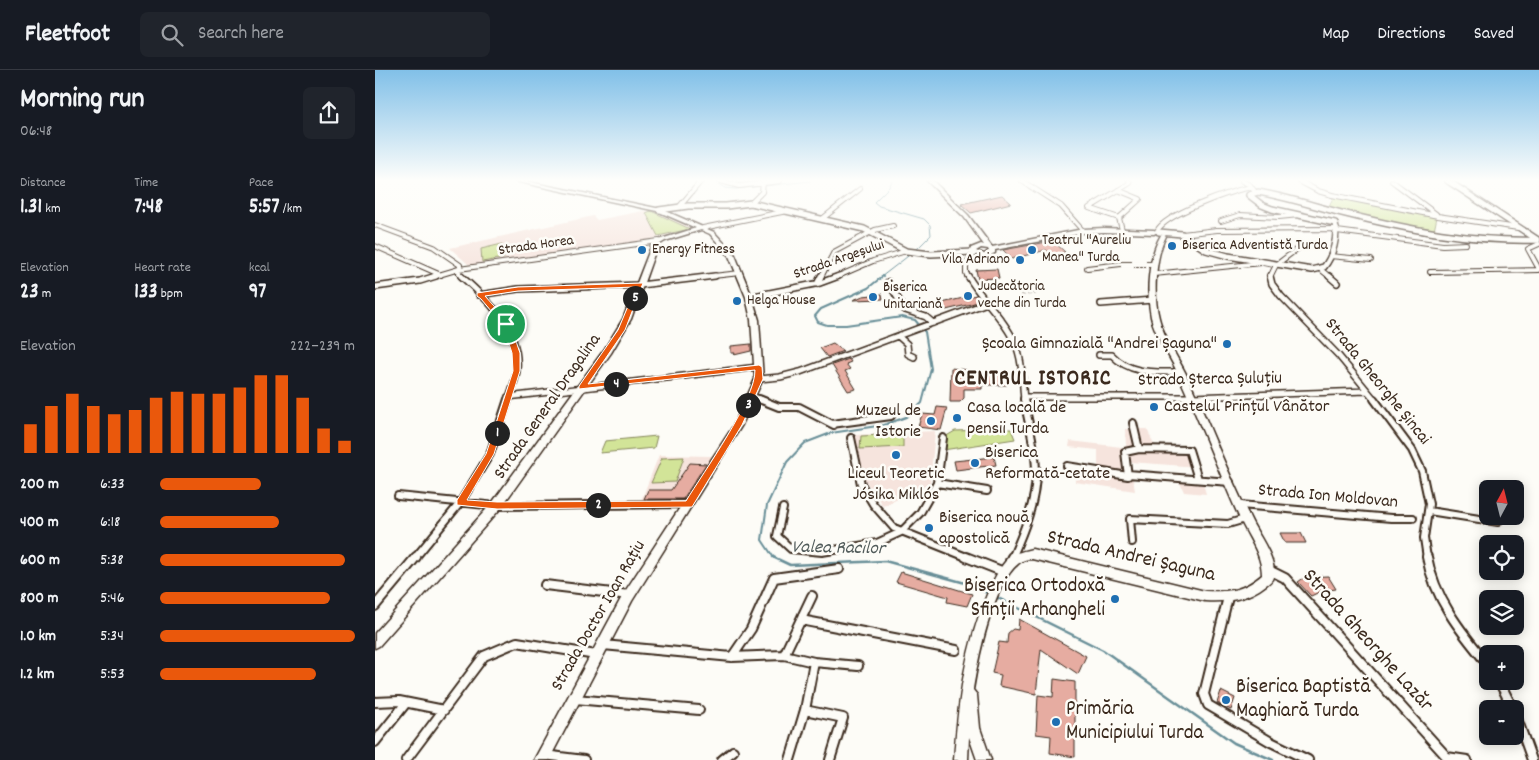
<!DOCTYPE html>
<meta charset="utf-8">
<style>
:root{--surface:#171b24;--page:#20242c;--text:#f1f3f6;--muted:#9ea1a6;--line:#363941;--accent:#ea580c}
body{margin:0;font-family:Dekko,sans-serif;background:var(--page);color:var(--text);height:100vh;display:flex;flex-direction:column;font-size:19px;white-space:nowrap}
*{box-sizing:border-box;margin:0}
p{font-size:16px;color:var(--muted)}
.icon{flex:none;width:28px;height:28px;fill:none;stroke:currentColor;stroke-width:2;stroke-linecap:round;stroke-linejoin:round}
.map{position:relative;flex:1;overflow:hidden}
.side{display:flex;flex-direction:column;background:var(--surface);width:375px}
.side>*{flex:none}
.needle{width:32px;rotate:7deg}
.controls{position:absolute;left:1104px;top:410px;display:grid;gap:10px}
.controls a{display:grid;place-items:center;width:45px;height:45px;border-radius:8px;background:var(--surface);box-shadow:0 2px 12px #0003;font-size:25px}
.pin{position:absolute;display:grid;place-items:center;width:42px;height:42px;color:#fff;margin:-21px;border:2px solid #fff;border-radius:50%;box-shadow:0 1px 5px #0007}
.km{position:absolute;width:25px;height:25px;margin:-12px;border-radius:50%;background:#222;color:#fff;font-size:14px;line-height:25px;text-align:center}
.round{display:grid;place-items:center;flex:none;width:52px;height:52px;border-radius:8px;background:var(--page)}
.summary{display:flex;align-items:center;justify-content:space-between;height:85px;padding:0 20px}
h1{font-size:28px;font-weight:700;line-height:38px}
.stats{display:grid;grid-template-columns:repeat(3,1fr);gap:8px;height:85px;padding:5px 20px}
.stats div{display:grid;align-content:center}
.stats b{font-size:21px;font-weight:700}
.stats small{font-size:14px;font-weight:400}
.stats p{font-size:14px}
.chart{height:140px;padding:10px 20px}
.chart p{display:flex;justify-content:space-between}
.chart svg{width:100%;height:90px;margin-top:5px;stroke:var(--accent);stroke-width:6}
ul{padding:0 20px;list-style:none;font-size:16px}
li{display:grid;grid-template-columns:80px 60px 1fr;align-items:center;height:38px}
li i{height:12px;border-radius:6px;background:var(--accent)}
header{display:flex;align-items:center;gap:30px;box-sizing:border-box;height:70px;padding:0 25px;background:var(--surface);border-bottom:1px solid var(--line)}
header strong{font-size:24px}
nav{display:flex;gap:28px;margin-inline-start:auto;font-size:18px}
.search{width:350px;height:45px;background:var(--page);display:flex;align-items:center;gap:12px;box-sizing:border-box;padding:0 18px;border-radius:8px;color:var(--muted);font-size:19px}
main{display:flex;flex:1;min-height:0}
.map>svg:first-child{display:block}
</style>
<header>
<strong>Fleetfoot</strong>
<div class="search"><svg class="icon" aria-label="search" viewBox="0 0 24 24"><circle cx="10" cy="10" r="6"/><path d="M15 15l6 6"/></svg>Search here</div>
<nav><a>Map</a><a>Directions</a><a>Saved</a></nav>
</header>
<main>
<section class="side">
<div class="summary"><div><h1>Morning run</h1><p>06:48</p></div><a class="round"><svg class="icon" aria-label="share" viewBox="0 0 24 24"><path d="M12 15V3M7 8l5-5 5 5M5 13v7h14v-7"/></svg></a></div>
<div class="stats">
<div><p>Distance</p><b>1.31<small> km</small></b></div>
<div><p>Time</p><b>7:48</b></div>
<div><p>Pace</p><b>5:57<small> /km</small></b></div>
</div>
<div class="stats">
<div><p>Elevation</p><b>23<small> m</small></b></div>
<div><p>Heart rate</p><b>133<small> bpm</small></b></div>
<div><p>kcal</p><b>97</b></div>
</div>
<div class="chart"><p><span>Elevation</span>222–239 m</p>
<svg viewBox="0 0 160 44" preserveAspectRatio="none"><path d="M5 44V30M15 44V21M25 44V15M35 44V21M45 44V25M55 44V23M65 44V17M75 44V14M85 44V15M95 44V15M105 44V12M115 44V6M125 44V6M135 44V17M145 44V32M155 44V38"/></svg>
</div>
<ul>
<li><b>200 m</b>6:33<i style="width:52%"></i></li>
<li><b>400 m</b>6:18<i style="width:61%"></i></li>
<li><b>600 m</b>5:38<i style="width:95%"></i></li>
<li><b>800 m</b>5:46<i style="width:87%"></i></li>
<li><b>1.0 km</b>5:34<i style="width:100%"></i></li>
<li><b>1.2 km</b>5:53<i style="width:80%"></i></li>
</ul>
</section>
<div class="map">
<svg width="1164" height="690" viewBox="0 0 1164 690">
<rect width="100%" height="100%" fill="#fdfcf7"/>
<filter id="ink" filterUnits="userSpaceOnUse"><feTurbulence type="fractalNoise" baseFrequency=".02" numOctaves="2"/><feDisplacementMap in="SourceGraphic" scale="10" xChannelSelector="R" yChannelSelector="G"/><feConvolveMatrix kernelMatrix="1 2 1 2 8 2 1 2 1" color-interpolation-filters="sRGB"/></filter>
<g filter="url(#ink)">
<path fill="#f6e4dd" d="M278,139L320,159L261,173L102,195L93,194L75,178L218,146L222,150Z
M750,359H772L780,377L816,376L823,397L755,392L756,401L826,406L831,424L809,422L805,413L758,409L760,421L700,412V405L692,403V394L723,397V380L694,377L695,371L747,377L751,376Z
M560,361L555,414L508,436L487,406L480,365Z
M284,385L338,386L310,431L265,433Z"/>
<path fill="#d2e498" stroke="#86875b" d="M959,126L1062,147L1059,161L953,138Z
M276,141L315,159L283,166L271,143Z
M127,174L129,188L107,192L106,179Z
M636,359L640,369L568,380V368L580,361Z
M528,364V377L485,379L486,366Z
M282,366L279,378L225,383L230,371Z
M309,387L300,412L276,413L287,388Z"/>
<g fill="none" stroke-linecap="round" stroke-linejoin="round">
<path stroke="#698f98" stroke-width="1" d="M338,111L350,118L360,119L435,111
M517,111L514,117L499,132L504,136L549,149L555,155L556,165L541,180
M506,207L537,183"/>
<path stroke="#698f98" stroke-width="2" d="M399,488L387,470L392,435L412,392L430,373L456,363L509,355L531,347L547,333L556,299L550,262L540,250L527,247L471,255H452L443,252L440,246L446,239L493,218L508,206"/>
<path stroke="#698f98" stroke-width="2.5" d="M398,487L415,495L510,491L594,514L614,524
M621,527L728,580L859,673L898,690"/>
</g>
<path fill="#e6aca1" stroke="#3b2a1e" d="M627,125L636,133L596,143L586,134Z
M678,171L690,182L677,185L671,180L637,189L628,180Z
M622,199L624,208L603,209L601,200Z
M507,224L508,229L478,230L488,226Z
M601,225L605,231L596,234L571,240L567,235L568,234L567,233Z
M458,273L468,281L452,287L445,278Z
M376,274V281L359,285L360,283H356V276Z
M474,289L476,292L471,294L475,299L470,301L481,319L473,321L457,295Z
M576,298L633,305L632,315H607V319H589V328L585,332H575Z
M562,337L572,338L566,360L543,357L547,344L560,345Z
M619,387L621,395L581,400L579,391Z
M315,393L331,394L308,429H269L273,420H296Z
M905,463H926L931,473H910Z
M526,502L597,524L592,536L572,532L573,527L521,512Z
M953,506L961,519L954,520L953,518L936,526L923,512L930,507Z
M644,549L711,586L703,604L666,579L661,624L624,616L626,605L617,603L624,572L632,573L633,563L638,559L643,560Z
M679,609L700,612V687L675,683L676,666L661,664L663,625L678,627Z
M846,621L860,628L856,640L842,633Z"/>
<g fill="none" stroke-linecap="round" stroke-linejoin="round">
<path stroke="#d6d2cc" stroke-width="4" stroke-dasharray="4 2" stroke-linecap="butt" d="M646,224L661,223"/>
<g stroke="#3b2a1e" stroke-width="6">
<path id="minor-far3" d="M346,111L364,116L405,111
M647,111L686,136L708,161
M867,111L875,115L880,122
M924,111L943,121L957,125L1063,146L1143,158
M1017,111L1061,144
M743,120L765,129L744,148L747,160
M376,133L387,122L388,113
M305,136L326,111
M744,148L714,138L755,113L754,111
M447,149L485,119
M846,151L865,145L904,147L924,145
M0,155L59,177L85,195L84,204L88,207
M328,158L412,141
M782,161C790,144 856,121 876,117
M962,161L1068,175L1091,174
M807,164L842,160L962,159
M1164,174L1153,179L1164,199
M0,176L66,205
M955,186L996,190
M712,198L746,194H780
M945,199L955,207
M1055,202L1164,200
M779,204L886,193
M57,207L84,199L284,171
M329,207L365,203
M446,207L459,182L500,160L518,156
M461,207L498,191L531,181
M593,207L591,203V193L599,184
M895,207L901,195L922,179"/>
</g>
<g stroke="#3b2a1e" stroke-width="8">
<path id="minor-far2" d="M86,206C113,230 146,260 142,300C141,310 136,321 133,330
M593,206C606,229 629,248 640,273C648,291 647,311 649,330
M895,206L897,214L906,226L963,285L1000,330
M954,206L962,213
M513,212L530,240L551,247L558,253
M442,214L446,206
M0,217L45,211L61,206
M104,225L143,219L265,215L340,206
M374,227L445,213L464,206
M726,234L778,230
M523,266L532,274L533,284L539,287
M724,285H737C756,305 780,302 806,302
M384,309L405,307L425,302L612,233
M377,326L387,330
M133,327L383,297
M649,327H817L992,321"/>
</g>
<g stroke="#3b2a1e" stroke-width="10">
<path id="minor-far1" d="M384,329L404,337H424L459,355
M999,329L1037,380L1047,401L1054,434L1049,468L1052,488
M758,353L764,379
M457,354L516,346
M476,368L486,414L498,434L519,458L594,488
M692,396L753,406L750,382L764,379L814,380L823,409
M753,404L855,412
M562,413L612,421
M23,426L121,436L313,434
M865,435L1016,448H1038
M408,438L402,466L416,479L447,482L502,473L526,462L545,443L562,413L568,368
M1054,441L1123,452
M757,472L755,449L853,454L870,449
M40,488L85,433L115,384L133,329
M637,488C649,461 661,432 661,402C661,377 653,353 649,329"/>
</g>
<g stroke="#3b2a1e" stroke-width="12">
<path id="minor" d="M591,487L629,502
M1052,487C1059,528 1086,562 1112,593
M635,491L637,487
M894,500L910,508L1072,687L1092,690
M170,515L254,525
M853,527L829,624L833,635L896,672L933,690
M0,536L41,487
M426,550L581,580
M228,575L357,587L409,585L439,592L483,596
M409,585L437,526
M357,587L376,559L399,508L464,499
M1124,611L1138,639
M200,629L324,640
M0,632L24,631L69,640
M430,640L468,648L455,690
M1140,643L1157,690
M0,672L31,633
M169,685L209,690
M31,690L109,586L142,572L221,585
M347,690L358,681
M415,690L430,640L439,592"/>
</g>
<g stroke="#3b2a1e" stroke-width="8">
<path id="tertiary" d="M1073,111L1163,170
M284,140L313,136H351L376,133L489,159L531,181L556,184L598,182
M784,162L807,164L831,180L853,186L937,200L949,197C958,186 963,167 960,153L897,139L887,135L874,125L883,122C913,127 942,137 971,144C1035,160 1097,172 1163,170"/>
</g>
<g stroke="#3b2a1e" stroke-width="3">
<path id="secondary" d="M552,111H558L593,145L617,177L708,159L729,158L779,160L782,162L779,164L729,162L708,163L620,180V183L609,188L595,182L596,178L606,174L609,175L589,147ZM606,178L613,179L614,181L609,184L601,181Z
M788,164L791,166C780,187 778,225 784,248C789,269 803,287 812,306C834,354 853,404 877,452C884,466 903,491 898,507C897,511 894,513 891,515C872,530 853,532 830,531L657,489C652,489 647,490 643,494C618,514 603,589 598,620L602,625L605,658L616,690H602L594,667L593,690H579C583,632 590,576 613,522C619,510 625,495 635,487C642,482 649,481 657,479L830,521C855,522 868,521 887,505C887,484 873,467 865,449C843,400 824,350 802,302C794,284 780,266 776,247C771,222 773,187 786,165Z"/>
</g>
<g stroke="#3b2a1e" stroke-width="3">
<path id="primary" d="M139,111H150L286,139L339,162L360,185L377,227L384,250L388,309L367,355L257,531L174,690H159L249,523L359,355L380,309L376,250L371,227L354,186L335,164L326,160L290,171L282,176L256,249L236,283L125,439L4,576L0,578V563L117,433L229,280L248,249L277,174L286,169L321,158L282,141Z"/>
</g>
<use href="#minor-far3" stroke="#fdfcf7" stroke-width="4"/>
<use href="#minor-far2" stroke="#fdfcf7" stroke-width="5"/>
<use href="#minor-far1" stroke="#fdfcf7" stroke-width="6"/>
<use href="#minor" stroke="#fdfcf7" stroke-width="8"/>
<use href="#tertiary" stroke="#fdfcf7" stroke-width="5"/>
<use href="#secondary" fill="#fdfcf7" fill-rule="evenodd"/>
<use href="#primary" fill="#fdfcf7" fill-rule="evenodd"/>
</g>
</g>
<linearGradient id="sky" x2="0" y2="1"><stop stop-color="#81c0e8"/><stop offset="0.53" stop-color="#fefefb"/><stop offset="1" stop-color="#fefefb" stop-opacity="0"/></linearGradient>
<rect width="1164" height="208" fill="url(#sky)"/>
<path fill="#ea580c" stroke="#fff" fill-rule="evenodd" d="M268,213L250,260L213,314L384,295L387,297L388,309L367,355L317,437L122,439L82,435V430L111,384L138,301L137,283L128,255L106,229L102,226V223L143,217ZM261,217L243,260L204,316V319L380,300C381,329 328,403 311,431L122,432L92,430L119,384L145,301V283L135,254L110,226L143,221Z"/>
<g fill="#1f6fb2" stroke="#fdfcf7" stroke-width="2">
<circle cx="797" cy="176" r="5"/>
<circle cx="267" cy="180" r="5"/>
<circle cx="657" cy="180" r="5"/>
<circle cx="645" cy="190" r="5"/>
<circle cx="593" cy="226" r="5"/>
<circle cx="498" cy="227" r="5"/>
<circle cx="362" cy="231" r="5"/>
<circle cx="852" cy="274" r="5"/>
<circle cx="779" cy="337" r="5"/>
<circle cx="582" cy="348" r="5"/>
<circle cx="556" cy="351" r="5"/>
<circle cx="521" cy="385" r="5"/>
<circle cx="600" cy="393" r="5"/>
<circle cx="554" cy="458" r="5"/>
<circle cx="740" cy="529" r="5"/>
<circle cx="851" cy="630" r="5"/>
<circle cx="681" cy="652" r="5"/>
</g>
<g text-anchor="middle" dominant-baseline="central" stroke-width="5" stroke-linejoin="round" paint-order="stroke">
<g font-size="15" fill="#3b2a1e" stroke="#fdfcf7" text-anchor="start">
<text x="667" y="171">Teatrul "Aureliu<tspan x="667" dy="17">Manea" Turda</tspan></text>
<text x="807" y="176">Biserica Adventistă Turda</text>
<text x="277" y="180">Energy Fitness</text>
<text x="635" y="190" text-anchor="end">Vila Adriano</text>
<text x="603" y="217">Judecătoria<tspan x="603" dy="17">veche din Turda</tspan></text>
<text x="508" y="218">Biserica<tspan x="508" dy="17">Unitariană</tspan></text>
<text x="372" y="231">Helga House</text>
</g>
<g font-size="15" fill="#3b2a1e" stroke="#fdfcf7">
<text transform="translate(161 176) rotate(-8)">Strada Horea</text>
<text transform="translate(464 190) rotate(-19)">Strada Argeșului</text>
</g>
<g font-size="18" fill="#3b2a1e" stroke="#fdfcf7" text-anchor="start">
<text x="842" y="274" text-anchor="end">Școala Gimnazială "Andrei Șaguna"</text>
<text x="789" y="337">Castelul Prințul Vânător</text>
<text x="592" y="338">Casa locală de<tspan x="592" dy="21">pensii Turda</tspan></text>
<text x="546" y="341" text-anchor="end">Muzeul de<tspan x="546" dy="21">Istorie</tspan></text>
<text x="610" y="383">Biserica<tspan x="610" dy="21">Reformată-cetate</tspan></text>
<text x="521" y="404" text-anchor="middle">Liceul Teoretic<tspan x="521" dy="21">Jósika Miklós</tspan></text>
<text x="564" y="448">Biserica nouă<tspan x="564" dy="21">apostolică</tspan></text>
</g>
<g font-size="18" fill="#3b2a1e" stroke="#fdfcf7">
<text transform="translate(835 310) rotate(-1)">Strada Șterca Șuluțiu</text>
<text transform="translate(1002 312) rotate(51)">Strada Gheorghe Șincai</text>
<text transform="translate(173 337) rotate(-55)">Strada General Dragalina</text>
<text transform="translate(953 427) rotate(5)">Strada Ion Moldovan</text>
<text transform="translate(224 546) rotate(-60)">Strada Doctor Ioan Rațiu</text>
</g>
<g font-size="19" font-style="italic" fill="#525c5b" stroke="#fdfcf7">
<text transform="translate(463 479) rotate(1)">Valea Racilor</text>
</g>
<g font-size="21" fill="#3b2a1e" stroke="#fdfcf7">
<text transform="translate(756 487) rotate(13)">Strada Andrei Șaguna</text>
<text transform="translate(992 571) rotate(48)">Strada Gheorghe Lazăr</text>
</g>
<g font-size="21" fill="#3b2a1e" stroke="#fdfcf7" text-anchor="start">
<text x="730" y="517" text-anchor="end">Biserica Ortodoxă<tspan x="730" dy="24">Sfinții Arhangheli</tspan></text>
<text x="861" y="618">Biserica Baptistă<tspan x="861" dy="24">Maghiară Turda</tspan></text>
<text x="691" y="640">Primăria<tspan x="691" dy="24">Municipiului Turda</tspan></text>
</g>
<g font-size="22" font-weight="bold" letter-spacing="1" fill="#3b2a1e" stroke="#fdfcf7">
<text x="658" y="309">CENTRUL ISTORIC</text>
</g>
</g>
</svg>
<div class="controls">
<a><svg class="needle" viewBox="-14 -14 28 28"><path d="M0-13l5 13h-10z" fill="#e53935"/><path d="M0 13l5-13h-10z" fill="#9ea1a6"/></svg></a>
<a><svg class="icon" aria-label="locate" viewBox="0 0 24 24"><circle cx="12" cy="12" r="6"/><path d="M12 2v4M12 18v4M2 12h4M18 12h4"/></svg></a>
<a><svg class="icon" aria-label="layers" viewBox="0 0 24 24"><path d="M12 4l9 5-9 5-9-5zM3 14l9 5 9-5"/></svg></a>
<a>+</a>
<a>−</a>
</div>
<div class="pin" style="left:131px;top:254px;background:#1e9e55"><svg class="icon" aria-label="arrive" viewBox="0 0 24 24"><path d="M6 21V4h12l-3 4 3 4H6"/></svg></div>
<b class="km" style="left:122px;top:363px">1</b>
<b class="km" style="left:223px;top:435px">2</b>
<b class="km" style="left:373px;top:335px">3</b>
<b class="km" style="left:241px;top:314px">4</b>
<b class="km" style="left:260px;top:228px">5</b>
</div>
</main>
